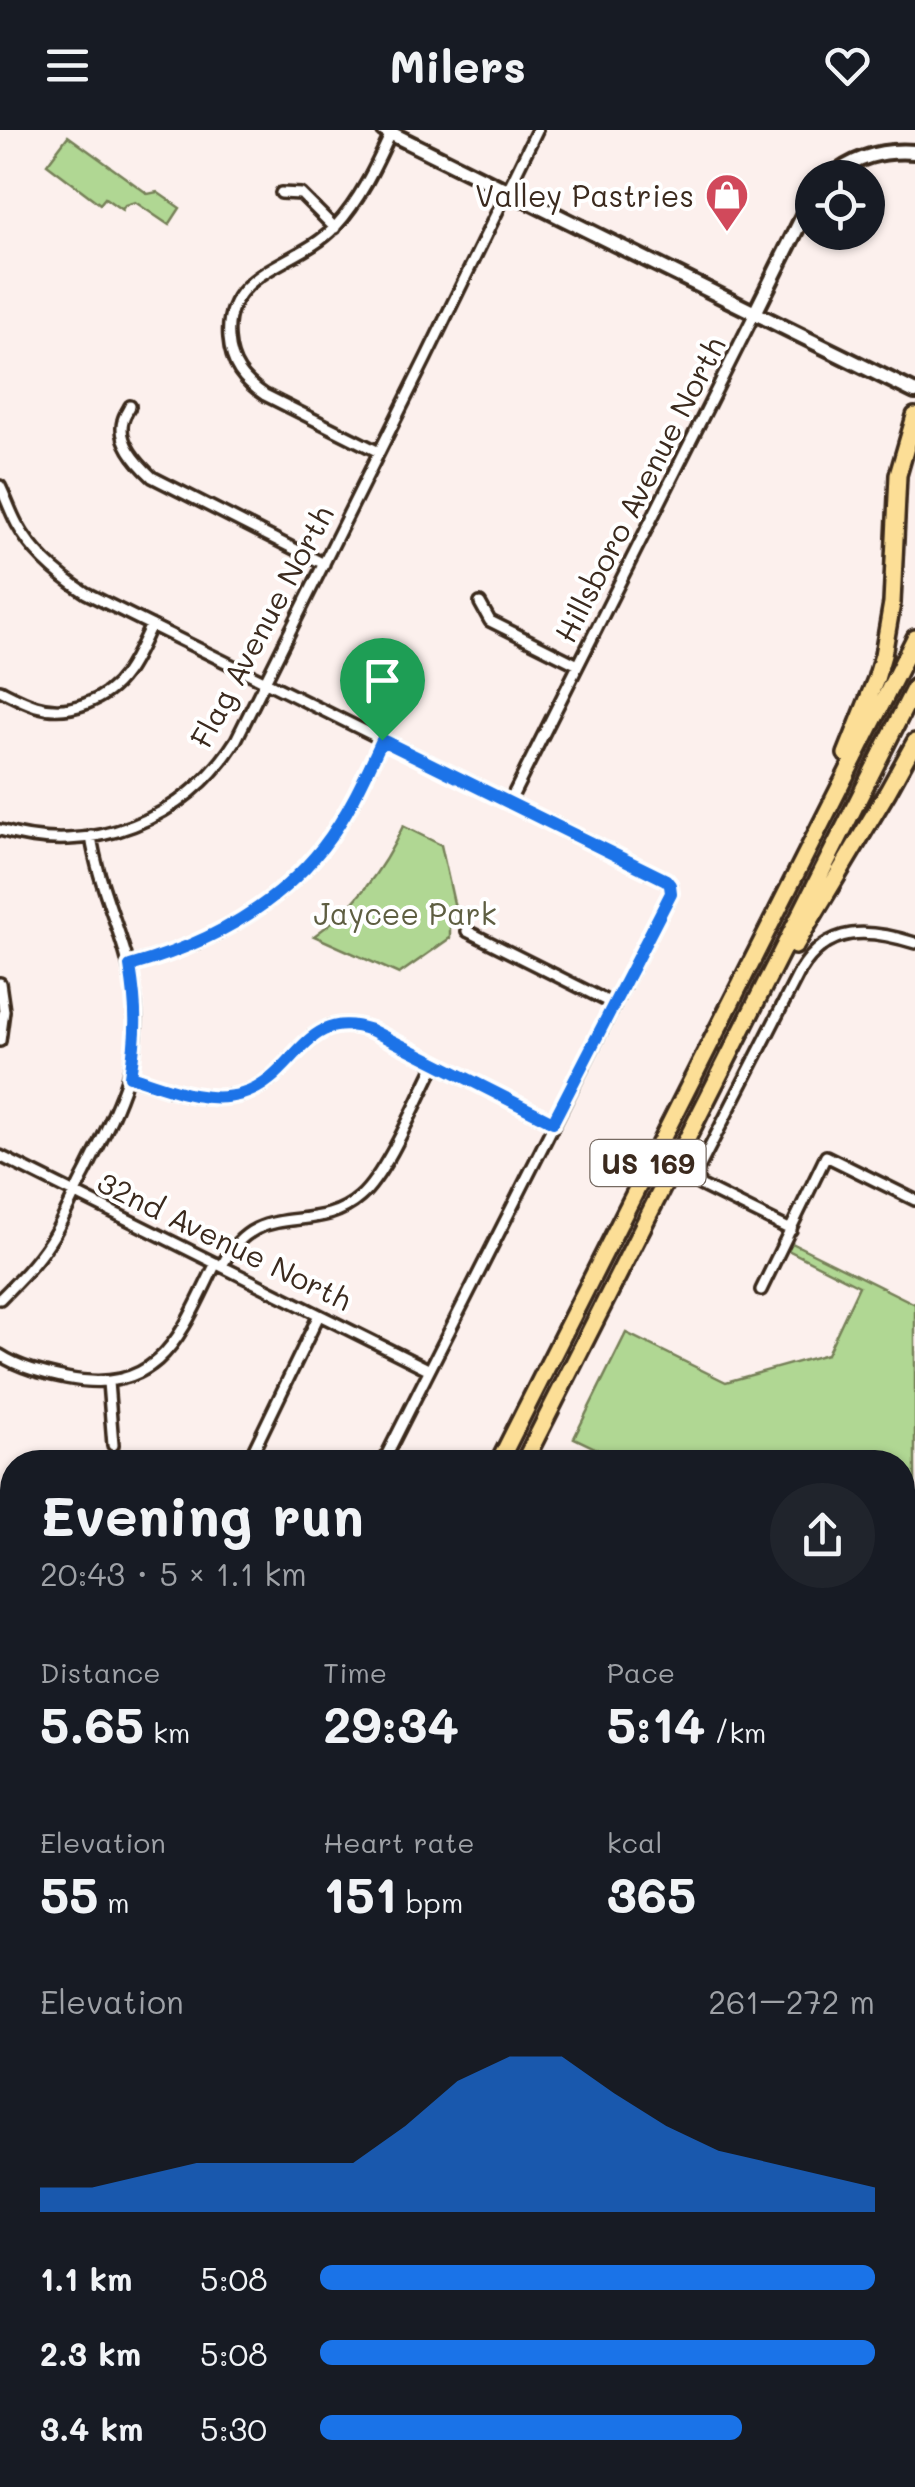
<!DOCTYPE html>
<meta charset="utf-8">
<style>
:root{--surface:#171b24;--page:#20242c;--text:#f1f3f6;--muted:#9ea1a6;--accent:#1a73e8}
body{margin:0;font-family:Mali,sans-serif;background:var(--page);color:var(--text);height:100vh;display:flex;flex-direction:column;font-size:38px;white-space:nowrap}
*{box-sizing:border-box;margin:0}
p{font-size:32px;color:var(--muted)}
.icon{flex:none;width:55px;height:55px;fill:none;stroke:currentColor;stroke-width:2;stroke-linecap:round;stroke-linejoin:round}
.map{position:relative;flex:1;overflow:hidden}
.side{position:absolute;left:0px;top:1320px;width:915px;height:1038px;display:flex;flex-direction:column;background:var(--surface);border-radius:40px 40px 0 0;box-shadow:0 2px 8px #0004}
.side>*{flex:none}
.buttons{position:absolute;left:795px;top:30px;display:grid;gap:20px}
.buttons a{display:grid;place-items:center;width:90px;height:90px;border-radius:50%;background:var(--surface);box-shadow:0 2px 8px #0004;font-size:50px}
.pin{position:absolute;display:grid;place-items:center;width:85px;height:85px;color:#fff;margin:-102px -42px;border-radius:50% 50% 50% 0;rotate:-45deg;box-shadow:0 0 10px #0007}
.pin .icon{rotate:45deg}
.round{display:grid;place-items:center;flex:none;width:105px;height:105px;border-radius:52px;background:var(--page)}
.head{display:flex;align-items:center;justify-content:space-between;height:170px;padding:0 40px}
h1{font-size:55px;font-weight:700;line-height:75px}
.figures{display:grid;grid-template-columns:repeat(3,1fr);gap:15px;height:170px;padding:10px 40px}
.figures div{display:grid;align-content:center}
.figures b{font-size:50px;font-weight:700}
.figures small{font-size:28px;font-weight:400}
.figures p{font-size:28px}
.chart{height:280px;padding:20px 40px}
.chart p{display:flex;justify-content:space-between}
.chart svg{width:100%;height:180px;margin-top:10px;fill:var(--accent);opacity:.7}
ul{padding:0 40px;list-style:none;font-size:32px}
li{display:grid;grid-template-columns:160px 120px 1fr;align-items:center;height:75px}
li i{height:25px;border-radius:12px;background:var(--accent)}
header{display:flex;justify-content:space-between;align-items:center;height:130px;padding:0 40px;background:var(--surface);font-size:45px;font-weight:700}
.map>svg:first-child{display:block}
</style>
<header><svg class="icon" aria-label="menu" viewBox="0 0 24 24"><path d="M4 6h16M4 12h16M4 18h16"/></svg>Milers<svg class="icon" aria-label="heart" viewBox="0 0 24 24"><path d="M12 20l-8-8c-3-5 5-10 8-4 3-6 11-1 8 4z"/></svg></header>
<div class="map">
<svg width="915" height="2357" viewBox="0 0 915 2357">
<rect width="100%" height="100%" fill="#fcf0ed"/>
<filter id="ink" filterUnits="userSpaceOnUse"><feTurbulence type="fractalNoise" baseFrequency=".01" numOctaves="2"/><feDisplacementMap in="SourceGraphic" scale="20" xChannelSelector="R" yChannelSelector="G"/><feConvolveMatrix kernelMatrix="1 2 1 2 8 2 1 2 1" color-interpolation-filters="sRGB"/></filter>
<g filter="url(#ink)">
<path fill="#b0d793" stroke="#768058" stroke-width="2.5" d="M68,6L148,64L157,62L180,78L169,95L135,72L125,75L122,80L105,68L100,74L47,34Z
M403,696L441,715L457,787L450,796V808L399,844L314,806C354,778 383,740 403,696Z
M792,1113L915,1174V1478L903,1472L902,1332H624L574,1308L626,1203L726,1252L827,1224L859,1156L788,1120Z"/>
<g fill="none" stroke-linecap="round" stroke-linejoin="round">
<g stroke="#3b2a1e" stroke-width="16">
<path id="street" d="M281,63L301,64L335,98
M130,276C128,281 124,285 123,291C117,312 138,334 152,347L324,434
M379,322L265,265C243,250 231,235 229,208C223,140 299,136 335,97C360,70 376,36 391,3
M0,356C6,368 10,381 17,394C33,424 58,445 86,463L666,750L670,755L671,763L383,1332
M480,473L490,491L578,535
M0,560C12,566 23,572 36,576C68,586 106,571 125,544C136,529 143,511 151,495
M509,673L755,183
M0,700C91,728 186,690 236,610L426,228L537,0
M467,801L613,874
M130,835C205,816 274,779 323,717C349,685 365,646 383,610
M0,853L4,881L0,911
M130,947C165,957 205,975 242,964C297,948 303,875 371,900L553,992
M0,1026L428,1239
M791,1100L700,1055L697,1048L698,1040L800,841C828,795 868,798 915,813
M222,1136C256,1066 314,1108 360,1067C388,1042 418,968 436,933
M761,1160L826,1026L915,1070
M0,1169C18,1151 36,1133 50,1111C64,1090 73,1065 85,1043C112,988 144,933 135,869C128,811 99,762 91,706
M0,1225C20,1238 43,1243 66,1248C161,1267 181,1204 216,1133
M108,1252L113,1315
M248,1332L319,1185
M0,1564L12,1538
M902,1565L915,1571
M0,1638L12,1644
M0,1846L12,1820
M0,1863L12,1869
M0,1949L12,1956
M902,1971L915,1947
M0,2055L12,2037"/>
</g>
<g stroke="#3b2a1e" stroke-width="20">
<path id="secondary" d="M384,0L915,262
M830,48C855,27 882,19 915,22
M755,183L812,68
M0,2247L12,2253
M902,2263L915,2270
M200,2345L225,2357
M258,2357L264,2345"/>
</g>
<g stroke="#3b2a1e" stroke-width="22">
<path id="highway" d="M846,624L876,549L883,525L892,473L898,345L915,286
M795,816L888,661L915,612
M499,1332L915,508
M524,1332L915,557
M0,2199L12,2183
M0,2353L12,2327
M24,2357L30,2345
M96,2357L105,2345"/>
</g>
<use href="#street" stroke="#fff" stroke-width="9"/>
<use href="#secondary" stroke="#fff" stroke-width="12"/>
<use href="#highway" stroke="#fcde96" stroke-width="15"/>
</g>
</g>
<g fill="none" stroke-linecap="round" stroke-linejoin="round" filter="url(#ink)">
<g stroke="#fff" stroke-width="20">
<path id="route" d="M382,610L666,750L670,755L671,763L553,992L371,900C303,876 297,948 242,964C205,975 165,957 130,946C137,902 137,880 130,836C205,815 274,779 323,717C348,685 365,647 382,610Z"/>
</g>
<use href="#route" stroke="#1a73e8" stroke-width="12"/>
</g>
<defs>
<g id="shop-pin" transform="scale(2.25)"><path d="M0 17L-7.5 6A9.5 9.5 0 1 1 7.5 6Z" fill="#d1495b" stroke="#fff"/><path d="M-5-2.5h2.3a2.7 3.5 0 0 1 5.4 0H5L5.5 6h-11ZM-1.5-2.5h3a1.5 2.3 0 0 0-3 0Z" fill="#fff"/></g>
</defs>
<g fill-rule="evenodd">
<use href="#shop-pin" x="727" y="65"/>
</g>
<g text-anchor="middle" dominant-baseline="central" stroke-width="8" stroke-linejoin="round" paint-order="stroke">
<rect fill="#fff" stroke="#766a62" stroke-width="2.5" x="590.5" y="1010" width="115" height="46" rx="8"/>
<g font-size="28" font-weight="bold" fill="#3b2a1e">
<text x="648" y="1033">US 169</text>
</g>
<g font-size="30" fill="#3b2a1e" stroke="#fff" text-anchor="end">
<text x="694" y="65">Valley Pastries</text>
</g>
<g font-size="30" fill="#3b2a1e" stroke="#fff">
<text transform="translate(639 359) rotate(-63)">Hillsboro Avenue North</text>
<text transform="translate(261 496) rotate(-62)">Flag Avenue North</text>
<text transform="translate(225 1110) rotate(26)">32nd Avenue North</text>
</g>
<g font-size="30" fill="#5e5e41" stroke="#fff">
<text x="405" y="783">Jaycee Park</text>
</g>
</g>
</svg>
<div class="buttons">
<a><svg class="icon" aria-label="locate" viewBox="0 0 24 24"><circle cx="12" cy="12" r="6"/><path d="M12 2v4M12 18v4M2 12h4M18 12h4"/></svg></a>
</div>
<div class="pin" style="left:382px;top:610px;background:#1e9e55"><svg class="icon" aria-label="arrive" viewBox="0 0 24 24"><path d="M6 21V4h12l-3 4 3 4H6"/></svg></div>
<section class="side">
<div class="head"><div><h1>Evening run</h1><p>20:43 · 5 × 1.1 km</p></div><a class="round"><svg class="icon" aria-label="share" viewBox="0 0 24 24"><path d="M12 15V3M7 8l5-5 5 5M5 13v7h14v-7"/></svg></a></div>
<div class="figures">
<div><p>Distance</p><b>5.65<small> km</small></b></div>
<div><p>Time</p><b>29:34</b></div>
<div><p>Pace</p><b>5:14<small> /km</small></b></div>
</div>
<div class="figures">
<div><p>Elevation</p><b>55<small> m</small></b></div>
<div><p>Heart rate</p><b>151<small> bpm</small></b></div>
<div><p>kcal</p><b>365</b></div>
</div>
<div class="chart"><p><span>Elevation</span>261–272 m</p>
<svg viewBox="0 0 160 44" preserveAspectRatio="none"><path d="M0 44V38L10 38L20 35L30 32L40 32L50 32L60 32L70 23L80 12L90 6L100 6L110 15L120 23L130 29L140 32L150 35L160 38V44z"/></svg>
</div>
<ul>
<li><b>1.1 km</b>5:08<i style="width:100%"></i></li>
<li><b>2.3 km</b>5:08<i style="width:100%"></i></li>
<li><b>3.4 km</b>5:30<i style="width:76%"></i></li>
</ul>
</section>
</div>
